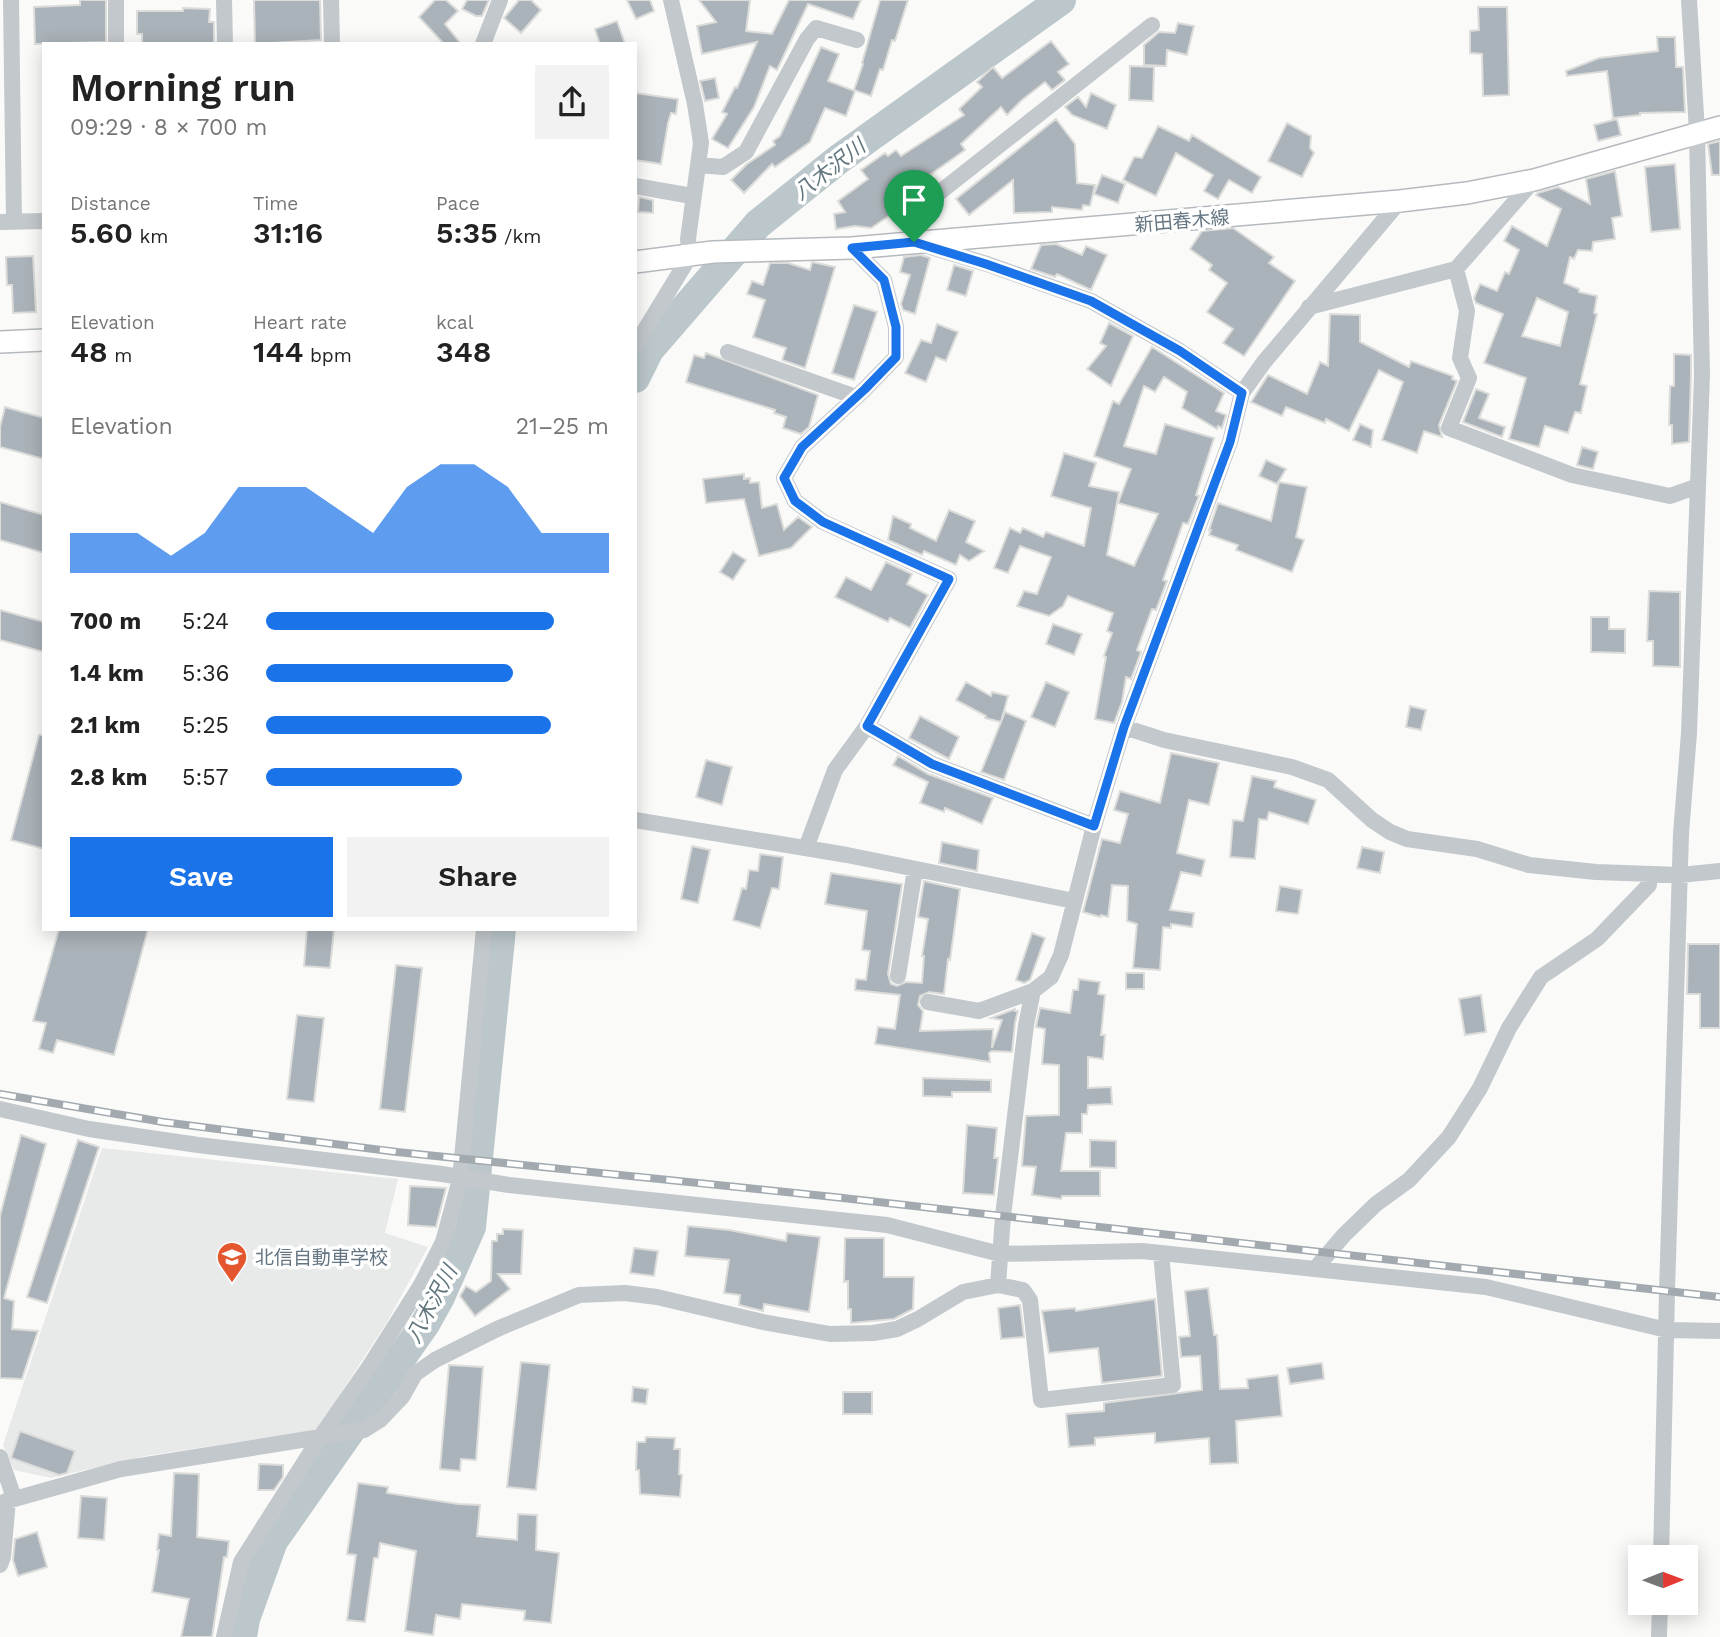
<!DOCTYPE html>
<meta charset="utf-8">
<style>
:root{--surface:#fff;--page:#f2f2f2;--text:#222;--muted:#767676;--accent:#1a73e8}
body{margin:0;font-family:"Work Sans","Noto Sans JP",sans-serif;background:var(--page);color:var(--text);height:100vh;display:flex;flex-direction:column;font-size:26px;white-space:nowrap}
*{box-sizing:border-box;margin:0}
p{font-size:23px;color:var(--muted)}
.icon{flex:none;width:38px;height:38px;fill:none;stroke:currentColor;stroke-width:2;stroke-linecap:round;stroke-linejoin:round}
.map{position:relative;flex:1;overflow:hidden}
.side{position:absolute;left:42px;top:42px;width:595px;height:889px;display:flex;flex-direction:column;background:var(--surface);border-radius:0px;box-shadow:0 4px 18px #0003}
.side>*{flex:none}
.needle{width:46px;rotate:89deg}
.buttons{position:absolute;left:1628px;top:1545px;display:grid;gap:14px}
.buttons a{display:grid;place-items:center;width:70px;height:70px;border-radius:0px;background:var(--surface);box-shadow:0 4px 18px #0003;font-size:35px}
.pin{position:absolute;display:grid;place-items:center;width:60px;height:60px;color:#fff;margin:-72px -30px;border-radius:50% 50% 50% 0;rotate:-45deg;box-shadow:0 0 7px #0007}
.pin .icon{rotate:45deg}
.round{display:grid;place-items:center;flex:none;width:74px;height:74px;border-radius:0px;background:var(--page)}
.head{display:flex;align-items:center;justify-content:space-between;height:119px;padding:0 28px}
h1{font-size:38px;font-weight:600;line-height:52px}
.metrics{display:grid;grid-template-columns:repeat(3,1fr);gap:10px;height:119px;padding:7px 28px}
.metrics div{display:grid;align-content:center}
.metrics b{font-size:30px;font-weight:600}
.metrics small{font-size:19px;font-weight:400}
.metrics p{font-size:19px}
.chart{height:196px;padding:14px 28px}
.chart p{display:flex;justify-content:space-between}
.chart svg{width:100%;height:126px;margin-top:7px;fill:var(--accent);opacity:.7}
.primary-button{display:flex;gap:14px;margin-top:auto;padding:14px 28px}
.primary-button a{flex:1;height:80px;border-radius:0px;background:var(--accent);color:#fff;font-size:28px;font-weight:600;line-height:80px;text-align:center}
.primary-button a+a{background:var(--page);color:var(--text)}
ul{padding:0 28px;list-style:none;font-size:23px}
li{display:grid;grid-template-columns:112px 84px 1fr;align-items:center;height:52px}
li i{height:18px;border-radius:9px;background:var(--accent)}
.map>svg:first-child{display:block}
</style>
<div class="map">
<svg width="1720" height="1637" viewBox="0 0 1720 1637">
<rect width="100%" height="100%" fill="#fafaf8"/>
<path fill="#e8e9e9" d="M102,1148L398,1179L385,1233L428,1247L387,1322L317,1430L145,1456L51,1478L14,1470L3,1445Z"/>
<g fill="none" stroke-linecap="round" stroke-linejoin="round">
<path stroke="#bbc7cb" stroke-width="30" d="M635,378L649,350L758,224L839,159L1061,0
M242,1637L245,1619L273,1541L425,1324L440,1297L471,1227L501,929"/>
</g>
<path fill="#aab3b9" stroke="#dcdcda" stroke-width="2" fill-rule="evenodd" d="M80,0H106V42L35,44L34,7L80,5Z
M254,0H320L321,40L255,44Z
M435,0H446L458,11L445,24L461,44H444L419,17Z
M467,0H489L482,16H476L462,9Z
M519,0H531L541,10L521,33L504,18Z
M627,0H650L654,11L636,19Z
M699,0H750L746,31L772,34L789,0H861L853,19L808,4L777,70L770,66L754,107L728,148L712,139L727,114L722,112L735,87L737,88L757,42L702,54L697,26L716,22Z
M880,0H908L895,41L892,40L883,70L880,69L871,96L854,90L863,64L862,63Z
M1478,7H1507L1509,95L1483,96L1482,54L1470,53V31L1479,30Z
M183,8L210,9L209,22H214V44H142V34H137V11H183Z
M617,21L625,44H600L595,29Z
M1178,23L1194,26L1187,55L1167,50L1166,66L1144,65V45L1159,32L1175,33Z
M1657,37H1675L1676,67H1683L1685,112L1640,113V115L1613,118L1607,71L1567,76L1566,71L1599,58L1658,51Z
M1051,41L1069,64L1058,72L1065,80L1052,90L1045,82L1022,100L1007,115L1001,107L961,144L965,150L910,189L913,193L889,210L892,214L871,228L855,226L836,229L834,214L845,212L838,201L868,179L861,170L885,153L888,156L896,150L901,156L964,115L959,109L982,87L977,82L993,67L1002,78Z
M821,47L839,54L828,81L855,91L846,116L825,108L810,142L775,167L772,164L744,193L731,180L747,164L775,145L773,141L780,136Z
M1130,66L1154,67L1153,101L1129,100Z
M715,78L719,98L705,101L700,81Z
M635,93L678,99L676,114L671,113L668,123L661,164L635,160Z
M1091,93L1116,105L1107,129L1072,115L1065,107L1078,97L1086,107Z
M1056,119L1075,144L1077,183L1095,185L1090,206L1083,205L1082,210L1052,207V212L1014,213L1013,180L969,215L956,199Z
M1617,119L1621,135L1598,141L1594,125Z
M1287,123L1311,136L1310,148L1314,153L1302,177L1268,161Z
M1158,126L1189,141L1192,135L1261,177L1252,193L1229,180L1218,199L1204,191L1213,175L1176,153L1156,196L1123,180L1134,157L1142,158Z
M1720,141V175H1712L1708,144Z
M1675,164L1680,229L1651,232L1645,167Z
M1615,171L1622,216L1612,218L1615,239L1593,242L1592,251L1578,250L1574,259L1570,257L1564,283L1579,289V292L1597,296L1594,313L1597,314L1580,384L1587,386L1581,413L1575,412L1568,433L1545,426L1539,447L1509,439L1526,378L1484,363L1503,314L1476,303L1474,298L1480,284L1497,291L1505,272L1509,274L1519,250L1504,241L1512,226L1547,246L1561,209L1536,195L1538,193L1558,187L1590,204L1586,179ZM1537,298L1568,312L1560,346L1522,336Z
M1102,175L1125,184L1118,203L1094,194Z
M639,197L653,200V213L638,212Z
M1233,228L1274,257L1269,263L1295,281L1244,356L1223,343L1233,329L1207,312L1227,283L1209,270L1212,265L1190,249L1202,231Z
M1056,244L1082,255L1086,246L1107,255L1091,290L1057,274L1055,277L1031,269L1041,245Z
M921,255L930,258L915,314L903,310L901,304L910,275L900,272L904,257Z
M33,256L36,312L13,313L12,285H7L6,257Z
M812,262L835,267L805,368L782,360L786,348L753,337L765,300L747,294L752,281L763,285L770,263H788L810,270Z
M954,265L973,271L966,296L947,290Z
M854,305L877,312L854,380L832,373Z
M1330,314L1360,315V342L1409,367L1411,361L1453,376L1452,379L1457,381L1439,425L1442,437L1424,431L1417,453L1382,440L1403,382L1379,370L1349,431L1326,419L1325,423L1286,407L1282,416L1251,402L1268,375L1307,394L1320,362L1328,366Z
M1109,323L1133,336L1111,386L1087,369L1106,346L1100,343Z
M937,324L958,332L946,361L936,357L926,382L905,373L921,340L931,343Z
M1152,347L1224,393L1216,411L1226,415L1222,428L1218,426L1217,429L1182,408L1187,392L1164,377L1155,392L1144,386L1124,446L1156,454L1165,424L1214,438L1196,495L1199,496L1188,524L1183,523L1163,580L1167,581L1156,610L1152,609L1137,650L1141,652L1131,679L1126,677L1122,702L1114,723L1095,719L1106,657L1104,656L1112,633L1107,631L1113,613L1068,596L1063,606L1049,616L1017,606L1024,591L1037,594L1051,557L1020,546L1008,573L994,568L1010,528L1020,533L1023,528L1043,537L1046,532L1084,546L1091,508L1051,496L1064,453L1096,463L1089,486L1119,492L1107,555L1134,566L1158,514L1118,503L1131,469L1094,456L1113,401L1119,404Z
M706,353L818,395L809,427L801,434L783,428L786,417L774,413L775,410L686,382L694,355L704,358Z
M1674,354L1691,355V375L1689,442L1672,444V425H1669L1670,386H1674Z
M1476,389L1489,394L1479,418L1505,427L1502,437L1463,422Z
M5,407L44,418V459L0,447V427Z
M1360,424L1373,430L1371,447L1353,440Z
M1582,447L1598,452L1593,469L1577,465Z
M1266,460L1286,469L1277,484L1259,476Z
M744,474V479L750,478V483L759,482L762,508L777,504L784,530L798,517L812,527L791,548L759,556L744,499L706,503L703,479Z
M1279,482L1307,487L1296,537L1304,540L1292,572L1236,550L1238,545L1209,535L1211,530H1209L1218,503L1271,521Z
M0,502L44,515V553L0,540Z
M949,510L975,521L966,542L984,551L969,561L960,555L956,565L924,551L922,555L888,540L893,516L911,524L910,528L936,541Z
M733,552L746,560L733,580L720,572Z
M886,562L912,574L907,584L928,595L910,628L890,618L888,622L835,597L846,577L871,590Z
M1649,591L1680,592V667L1653,666V641H1647Z
M0,610L44,622V652L0,640Z
M1591,617H1609V629H1625V653L1591,652Z
M1053,624L1082,634L1074,655L1046,644Z
M966,682L991,696L992,692L1008,696L1001,722L985,718L986,716L956,700Z
M1046,682L1069,692L1055,727L1031,717Z
M1410,706L1426,710L1421,730L1406,727Z
M1005,712L1026,721L1004,780L981,772Z
M920,716L959,737L949,759L909,738Z
M39,735H44V849L11,840Z
M1171,753L1219,763L1209,805L1189,800L1177,853L1205,860L1201,876L1181,872L1170,910L1194,913L1192,927L1171,924V928L1163,927L1160,970L1133,968L1137,924L1127,921L1128,886L1112,885L1108,917L1101,915L1100,917L1083,912L1102,839L1120,843L1128,814L1114,810L1120,791L1160,803Z
M898,756L928,774L993,798L982,824L945,808L944,812L920,803L928,782L893,765Z
M706,760L732,767L722,805L696,797Z
M1252,776L1276,781L1274,787L1316,800L1308,824L1269,812L1267,820L1259,819L1255,859L1230,857L1233,820L1243,821Z
M942,842L979,850L977,871L939,863Z
M692,846L710,850L698,903L681,899Z
M1362,847L1384,852L1380,873L1357,868Z
M760,854L783,857L779,889L772,888L760,928L733,920L742,888L746,889L749,870L758,871Z
M831,873L902,884L888,974L891,984L897,986L906,982L922,983L924,956H922L928,919L918,917L924,881L960,889L950,960L948,959L944,994L929,992L920,996L918,1005L923,1011L920,1031L993,1029L992,1048L1002,1020L991,1018L1015,1009V1011H1018L1015,1023L1012,1052L992,1051L989,1053L990,1062L875,1044L878,1027L895,1029L900,995L855,990L856,979L866,980L870,951L862,950L867,911L825,904Z
M1280,886L1302,890L1298,914L1276,911Z
M59,929H148L114,1055L57,1040L53,1053L39,1049L46,1023L33,1021Z
M307,929H334L330,968L304,966Z
M1032,933L1045,938L1030,980L1024,983L1016,980Z
M1688,944H1720V1028H1700V994H1687Z
M396,965L422,968L405,1112L380,1109Z
M1126,973H1144V989H1126Z
M1079,979L1100,982L1098,994L1105,995L1101,1035H1105L1103,1059L1088,1057V1088L1111,1087L1112,1104L1088,1105L1087,1114H1082V1133H1066L1061,1171H1100V1196H1062L1061,1199L1032,1195L1036,1167L1022,1166L1026,1116L1059,1115V1065L1042,1064L1045,1029L1036,1027L1040,1008L1070,1013L1073,990H1078Z
M1481,995L1486,1032L1465,1035L1459,999Z
M297,1015L324,1018L314,1102L287,1099Z
M923,1078L991,1080V1092H952V1097L923,1096Z
M967,1125L997,1128L994,1158H998L994,1195L963,1193Z
M21,1135L46,1144L4,1298L14,1301L12,1329L38,1331L22,1379L0,1378V1216Z
M78,1140L99,1147L47,1303L27,1297Z
M1090,1140L1116,1141V1168L1090,1167Z
M410,1186L446,1188L436,1227L408,1225Z
M688,1226L729,1230L786,1241L787,1233L820,1237L809,1312L764,1304L763,1311L739,1305L740,1295L724,1293L729,1260L685,1256Z
M503,1229L523,1230L521,1274H498L510,1289L475,1316L460,1296L466,1286L476,1292L491,1281L492,1241H497V1234H503Z
M845,1238H884V1277H914L913,1309L894,1319L851,1323V1309H848V1281L844,1282Z
M634,1248L658,1251L654,1276L630,1273Z
M1208,1288L1214,1335H1217L1220,1389L1248,1388L1247,1379L1278,1375L1282,1416L1236,1421L1238,1463L1210,1464L1209,1438L1155,1443V1433L1095,1438V1445L1069,1447L1066,1414L1104,1411V1403L1202,1390L1200,1356L1181,1357L1179,1337L1190,1336L1185,1291Z
M1155,1299L1162,1376L1102,1383L1098,1348L1049,1353L1042,1311L1075,1308L1076,1311Z
M1020,1305L1024,1337L1001,1339L998,1308Z
M521,1362L550,1365L536,1490L507,1487Z
M1322,1363L1324,1379L1290,1384L1287,1368Z
M449,1365L483,1367L476,1460L461,1459L460,1471L440,1469Z
M633,1387L648,1389L646,1404L632,1402Z
M843,1392H872V1414H843Z
M20,1431L75,1451L67,1473L59,1475L11,1458Z
M646,1437L675,1438L674,1449H680L679,1474L682,1475L680,1497L640,1494L639,1470H636L637,1442H645Z
M259,1464L283,1465V1477L274,1490H258Z
M174,1473L199,1474L197,1537L229,1541L227,1557H224L212,1637H181L189,1599L152,1592L159,1550H157L159,1534L171,1536Z
M358,1483L388,1487L387,1493L458,1504L480,1505L477,1536L517,1540L518,1514L537,1515L536,1550L559,1553L551,1623L524,1620L525,1611L462,1604L460,1619L436,1615L433,1635L405,1631L416,1551L380,1543L378,1558H374L365,1622L347,1620L356,1555L347,1554Z
M81,1496L107,1498L104,1540L78,1538Z
M37,1532L47,1567L18,1576L13,1560L15,1539Z"/>
<g fill="none" stroke-linecap="round" stroke-linejoin="round">
<g stroke="#b5babe" stroke-width="24">
<path id="major" d="M635,262L713,252L852,248L1400,201L1467,193L1534,180L1720,127
M0,342L44,340"/>
</g>
<path stroke="#c3c8cc" stroke-width="16" d="M11,0L14,222
M116,0V44
M224,0L225,44
M331,0L332,44
M1152,25L930,200L918,214L914,242L987,264L1091,301L1180,351L1242,393
M483,44L500,0
M698,165L723,167L746,152L807,39L816,28L857,40
M635,186L692,196
M0,222L44,221
M1456,269L1467,311L1460,358L1469,378L1449,428L1572,475L1670,496L1698,486
M1309,307L1456,269L1534,180
M635,346L690,256L688,239L701,143L695,104L671,0
M728,352L856,397
M867,726L932,764L1094,826
M1124,727L1164,740L1292,767L1328,780L1372,820L1390,832L1407,839L1477,849L1529,865L1596,872L1680,875L1720,871
M635,820L847,855L1074,901
M806,848L835,770L867,726L949,579L823,522L795,501L784,478L802,447L865,389L896,357V327L884,280L852,248
M898,976L915,869
M928,1002L979,1011L1033,991
M0,1109L89,1129L198,1145L442,1174L509,1185L887,1225L1000,1254L1142,1251L1315,1269L1486,1287L1667,1330L1720,1331
M1315,1269L1344,1235L1376,1204L1409,1180L1449,1137L1480,1088L1509,1028L1541,977L1597,939L1649,885V874
M998,1285L1003,1216L1026,1025L1033,991L1051,977L1061,955L1094,826L1124,727L1230,442L1242,393L1264,362L1400,201
M0,1457L14,1498
M0,1503L121,1469L364,1430L380,1420L402,1397L415,1374L435,1360L497,1329L579,1295L625,1293L657,1297L763,1322L830,1334L873,1333L897,1329L918,1319L963,1292L998,1285L1023,1290L1030,1300L1041,1400L1173,1385L1161,1253
M1661,1558L1667,1292L1681,834L1689,733L1702,375L1697,132L1689,0
M0,1565L3,1557L8,1500
M224,1637L241,1562L321,1436L369,1367L421,1285L443,1242L460,1179L484,929
M1659,1637L1660,1603"/>
<use href="#major" stroke="#fff" stroke-width="21"/>
<g stroke="#a2aab0" stroke-width="8">
<path id="rail" d="M0,1094L163,1122L397,1152L834,1197L1720,1297"/>
</g>
<use href="#rail" stroke="#fff" stroke-width="5" stroke-dasharray="16" stroke-linecap="butt"/>
</g>
<g fill="none" stroke-linecap="round" stroke-linejoin="round">
<g stroke="#fff" stroke-width="14">
<path id="route" d="M914,242L986,264L1091,301L1180,351L1242,393L1230,442L1124,727L1094,826L932,764L867,726L949,579L823,522L795,501L784,478L802,447L865,389L896,357V327L884,280L852,248Z"/>
</g>
<use href="#route" stroke="#1a73e8" stroke-width="9"/>
</g>
<defs>
<g id="school-pin" transform="scale(1.575)"><path d="M0 17L-7.5 6A9.5 9.5 0 1 1 7.5 6Z" fill="#e4572e" stroke="#fff"/><path d="M0-5L7-2L0 1L-7-2ZM-4 1L0 2.5L4 1V4Q0 6-4 4Z" fill="#fff"/></g>
</defs>
<g fill-rule="evenodd">
<use href="#school-pin" x="232" y="1257"/>
</g>
<g text-anchor="middle" dominant-baseline="central" stroke-width="7" stroke-linejoin="round" paint-order="stroke">
<g font-size="19" fill="#657683" stroke="#fff">
<text transform="translate(1182 221) rotate(-5)">新田春木線</text>
</g>
<g font-size="19" fill="#657683" stroke="#fff" text-anchor="start">
<text x="255" y="1257">北信自動車学校</text>
</g>
<g font-size="21" font-style="italic" fill="#60757c" stroke="#fff">
<text transform="translate(829 169) rotate(-38)">八木沢川</text>
<text transform="translate(431 1304) rotate(-62)">八木沢川</text>
</g>
</g>
</svg>
<div class="buttons">
<a><svg class="needle" viewBox="-14 -14 28 28"><path d="M0-13l5 13h-10z" fill="#e53935"/><path d="M0 13l5-13h-10z" fill="#767676"/></svg></a>
</div>
<div class="pin" style="left:914px;top:242px;background:#1e9e55"><svg class="icon" aria-label="arrive" viewBox="0 0 24 24"><path d="M6 21V4h12l-3 4 3 4H6"/></svg></div>
<section class="side">
<div class="head"><div><h1>Morning run</h1><p>09:29 · 8 × 700 m</p></div><a class="round"><svg class="icon" aria-label="share" viewBox="0 0 24 24"><path d="M12 15V3M7 8l5-5 5 5M5 13v7h14v-7"/></svg></a></div>
<div class="metrics">
<div><p>Distance</p><b>5.60<small> km</small></b></div>
<div><p>Time</p><b>31:16</b></div>
<div><p>Pace</p><b>5:35<small> /km</small></b></div>
</div>
<div class="metrics">
<div><p>Elevation</p><b>48<small> m</small></b></div>
<div><p>Heart rate</p><b>144<small> bpm</small></b></div>
<div><p>kcal</p><b>348</b></div>
</div>
<div class="chart"><p><span>Elevation</span>21–25 m</p>
<svg viewBox="0 0 160 44" preserveAspectRatio="none"><path d="M0 44V30L10 30L20 30L30 38L40 30L50 14L60 14L70 14L80 22L90 30L100 14L110 6L120 6L130 14L140 30L150 30L160 30V44z"/></svg>
</div>
<ul>
<li><b>700 m</b>5:24<i style="width:84%"></i></li>
<li><b>1.4 km</b>5:36<i style="width:72%"></i></li>
<li><b>2.1 km</b>5:25<i style="width:83%"></i></li>
<li><b>2.8 km</b>5:57<i style="width:57%"></i></li>
</ul>
<div class="primary-button"><a>Save</a><a>Share</a></div>
</section>
</div>
